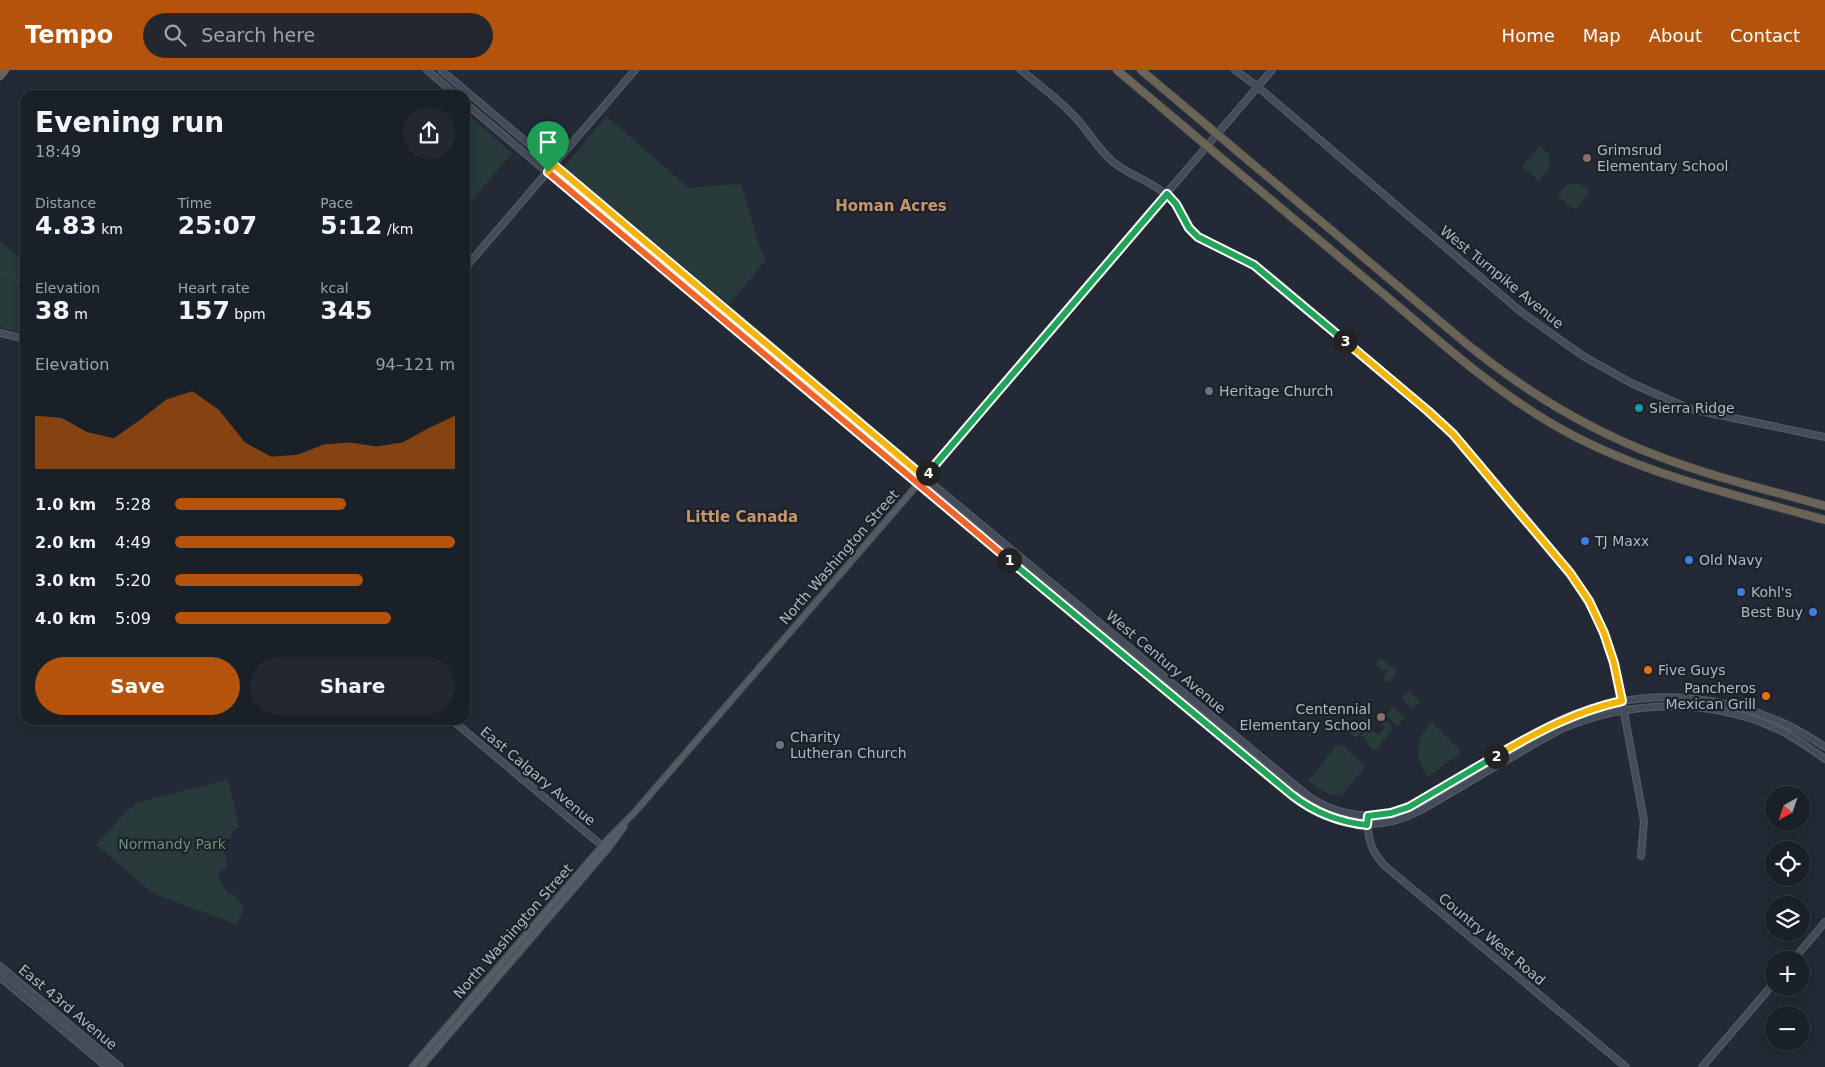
<!DOCTYPE html>
<meta charset="utf-8">
<style>
:root{--surface:#1a2028;--page:#232830;--text:#f1f3f6;--muted:#9fa3a8;--line:#383e45;--accent:#b45309}
body{margin:0;font-family:"DejaVu Sans",sans-serif;background:var(--page);color:var(--text);height:100vh;display:flex;flex-direction:column;font-size:19px;white-space:nowrap}
*{box-sizing:border-box;margin:0}
p{font-size:16px;color:var(--muted)}
.icon{flex:none;width:28px;height:28px;fill:none;stroke:currentColor;stroke-width:2;stroke-linecap:round;stroke-linejoin:round}
.map{position:relative;flex:1;overflow:hidden}
.sheet{position:absolute;left:20px;top:20px;width:450px;height:635px;display:flex;flex-direction:column;background:var(--surface);border-radius:15px;box-shadow:0 2px 12px #0003,0 0 0 1px var(--line)}
.sheet>*{flex:none}
.needle{width:32px;rotate:220deg}
.buttons{position:absolute;left:1765px;top:716px;display:grid;gap:10px}
.buttons a{display:grid;place-items:center;width:45px;height:45px;border-radius:50%;background:var(--surface);box-shadow:0 2px 12px #0003,0 0 0 1px var(--line);font-size:25px}
.pin{position:absolute;display:grid;place-items:center;width:42px;height:42px;color:#fff;margin:-51px -21px;border-radius:50% 50% 50% 0;rotate:-45deg;box-shadow:0 0 5px #0007}
.pin .icon{rotate:45deg}
.km{position:absolute;width:25px;height:25px;margin:-12px;border-radius:50%;background:#222;color:#fff;font-size:14px;line-height:25px;text-align:center}
.round{display:grid;place-items:center;flex:none;width:52px;height:52px;border-radius:26px;background:var(--page)}
.summary{display:flex;align-items:center;justify-content:space-between;height:85px;padding:0 15px}
h1{font-size:28px;font-weight:700;line-height:38px}
.figures{display:grid;grid-template-columns:repeat(3,1fr);gap:8px;height:85px;padding:5px 15px}
.figures div{display:grid;align-content:center}
.figures b{font-size:25px;font-weight:700}
.figures small{font-size:14px;font-weight:400}
.figures p{font-size:14px}
.chart{height:140px;padding:10px 15px}
.chart p{display:flex;justify-content:space-between}
.chart svg{width:100%;height:90px;margin-top:5px;fill:var(--accent);opacity:.7}
.cta{display:flex;gap:10px;margin-top:auto;padding:10px 15px}
.cta a{flex:1;height:58px;border-radius:30px;background:var(--accent);color:#fff;font-size:20px;font-weight:700;line-height:58px;text-align:center}
.cta a+a{background:var(--page);color:var(--text)}
ul{padding:0 15px;list-style:none;font-size:16px}
li{display:grid;grid-template-columns:80px 60px 1fr;align-items:center;height:38px}
li i{height:12px;border-radius:6px;background:var(--accent)}
header{display:flex;align-items:center;gap:30px;box-sizing:border-box;height:70px;padding:0 25px;background:var(--accent);color:#fff}
header strong{font-size:24px}
nav{display:flex;gap:28px;margin-inline-start:auto;font-size:18px}
.search{width:350px;height:45px;background:var(--page);display:flex;align-items:center;gap:12px;box-sizing:border-box;padding:0 18px;border-radius:28px;color:var(--muted);font-size:19px}
.map>svg:first-child{display:block}
</style>
<header>
<strong>Tempo</strong>
<div class="search"><svg class="icon" aria-label="search" viewBox="0 0 24 24"><circle cx="10" cy="10" r="6"/><path d="M15 15l6 6"/></svg>Search here</div>
<nav><a>Home</a><a>Map</a><a>About</a><a>Contact</a></nav>
</header>
<div class="map">
<svg width="1825" height="997" viewBox="0 0 1825 997">
<rect width="100%" height="100%" fill="#232a35"/>
<path fill="#293a3a" d="M465,42L512,83L465,138Z
M606,46L689,118L741,114L761,181L766,190L729,235L564,97Z
M1540,76L1549,84L1550,97L1539,111L1522,96Z
M1567,114H1580L1590,122L1575,140L1557,125Z
M0,171L25,192V264L0,257Z
M1380,588L1397,600L1394,606L1387,613L1382,609L1388,601L1386,599L1383,600L1376,595L1378,592V589Z
M1408,621L1420,631L1413,639L1401,629Z
M1393,637L1405,647L1398,656L1386,646Z
M1383,651L1390,653L1392,660L1388,663V667L1382,671L1380,676L1373,680L1361,665L1368,657L1378,665L1385,659L1384,656L1381,655Z
M1356,652L1364,659L1356,668L1348,661Z
M1432,652L1459,679V684L1428,707C1414,688 1415,668 1432,652Z
M1337,675H1341L1366,696L1341,726C1328,725 1319,719 1308,711Z
M228,710L239,757L234,760L230,768L222,772L227,796L217,805L228,823L235,826L245,838L236,854L157,825L149,820L96,775L126,742L136,734L158,727Z"/>
<g fill="none" stroke-linecap="round" stroke-linejoin="round">
<path stroke="#3a475c" stroke-width="1" d="M0,202L10,205L25,219"/>
<g stroke="#545a64" stroke-width="8">
<path id="secondary" d="M427,0L456,25
M441,0L924,407L1302,721C1332,746 1377,754 1413,734C1441,718 1470,701 1498,685C1520,672 1542,658 1565,648C1651,612 1748,624 1825,677
M1021,0C1039,15 1060,30 1076,48C1089,62 1098,79 1113,92C1130,106 1152,111 1168,126C1181,137 1184,155 1197,166C1216,180 1240,184 1258,198L1437,349L1460,373L1570,503L1596,546L1613,588L1622,631L1644,751L1641,786
M1235,0L1258,17L1520,241L1583,286L1631,313L1690,339L1825,367
M465,33L858,363L1287,721C1329,755 1372,766 1421,740C1451,723 1480,705 1510,688C1528,678 1547,666 1566,657C1631,630 1709,629 1773,657C1792,665 1808,677 1825,689
M465,198L635,0
M0,263L25,269
M918,414L1272,0
M452,650L606,779
M1368,746C1367,766 1370,781 1385,796L1626,997
M1793,890L1825,852
M0,896L120,997
M0,907L107,997
M70,963C88,970 98,988 115,996
M1702,997L1774,913"/>
</g>
<g stroke="#40454f" stroke-width="8">
<path id="primary" d="M412,997L609,768L634,743L918,414
M421,997L607,780L624,757"/>
</g>
<g stroke="#414751" stroke-width="9">
<path id="highway" d="M1117,0L1194,65
M1141,0L1204,53
M0,6L5,0
M1230,75L1468,275C1525,321 1589,360 1658,386C1712,407 1769,420 1825,436
M1220,87C1280,137 1339,187 1399,237C1447,278 1495,320 1549,352C1634,403 1730,423 1825,450"/>
</g>
<use href="#secondary" stroke="#454c59" stroke-width="5.5"/>
<use href="#primary" stroke="#555b66" stroke-width="6"/>
<use href="#highway" stroke="#6b6355" stroke-width="8"/>
<g stroke="#414751" stroke-width="9" stroke-linecap="butt">
<path id="highway-bridge" d="M1204,53L1230,75
M1194,65L1220,87"/>
</g>
<use href="#highway-bridge" stroke="#6b6355" stroke-width="8"/>
</g>
<g fill="none" stroke-linecap="round" stroke-linejoin="round">
<g stroke="#fff" stroke-width="10">
<path id="split-1" d="M548,102L1009,490"/>
</g>
<g stroke="#fff" stroke-width="10">
<path id="split-2" d="M1009,490L1292,725C1315,743 1338,752 1367,755L1368,746L1391,743L1409,737L1496,686"/>
</g>
<g stroke="#fff" stroke-width="10">
<path id="split-3" d="M1345,271L1428,341L1453,364L1570,503L1589,531L1604,563L1614,593L1622,631C1576,641 1537,662 1496,686"/>
</g>
<g stroke="#fff" stroke-width="10">
<path id="split-4" d="M928,403L1167,124L1176,134L1189,158L1198,167L1254,195L1345,271"/>
</g>
<g stroke="#fff" stroke-width="10">
<path id="split-5" d="M548,102L554,95L924,407L928,403"/>
</g>
<use href="#split-1" stroke="#f0652b" stroke-width="6"/>
<use href="#split-2" stroke="#22a559" stroke-width="6"/>
<use href="#split-3" stroke="#f5b400" stroke-width="6"/>
<use href="#split-4" stroke="#22a559" stroke-width="6"/>
<use href="#split-5" stroke="#f5b400" stroke-width="6"/>
</g>
<g fill="#8d6e63" stroke="#1c212b" stroke-width="2">
<circle cx="1587" cy="88" r="5"/>
<circle cx="1381" cy="647" r="5"/>
</g>
<g fill="#6b7280" stroke="#1c212b" stroke-width="2">
<circle cx="1209" cy="321" r="5"/>
<circle cx="780" cy="675" r="5"/>
</g>
<circle fill="#0f9aa8" stroke="#1c212b" stroke-width="2" cx="1639" cy="338" r="5"/>
<g fill="#3f7fe0" stroke="#1c212b" stroke-width="2">
<circle cx="1585" cy="471" r="5"/>
<circle cx="1689" cy="490" r="5"/>
<circle cx="1741" cy="522" r="5"/>
<circle cx="1813" cy="542" r="5"/>
</g>
<g fill="#e8710a" stroke="#1c212b" stroke-width="2">
<circle cx="1648" cy="600" r="5"/>
<circle cx="1766" cy="626" r="5"/>
</g>
<g text-anchor="middle" dominant-baseline="central" stroke-width="4.5" stroke-linejoin="round" paint-order="stroke">
<g font-size="14" fill="#b1b7c2" stroke="#1c212b" text-anchor="start">
<text x="1597" y="80">Grimsrud<tspan x="1597" dy="16">Elementary School</tspan></text>
<text x="1219" y="321">Heritage Church</text>
<text x="1649" y="338">Sierra Ridge</text>
<text x="1595" y="471">TJ Maxx</text>
<text x="1699" y="490">Old Navy</text>
<text x="1751" y="522">Kohl's</text>
<text x="1803" y="542" text-anchor="end">Best Buy</text>
<text x="1658" y="600">Five Guys</text>
<text x="1756" y="618" text-anchor="end">Pancheros<tspan x="1756" dy="16">Mexican Grill</tspan></text>
<text x="1371" y="639" text-anchor="end">Centennial<tspan x="1371" dy="16">Elementary School</tspan></text>
<text x="790" y="667">Charity<tspan x="790" dy="16">Lutheran Church</tspan></text>
</g>
<g font-size="14" fill="#b1b7c2" stroke="#1c212b">
<text transform="translate(1502 207) rotate(39)">West Turnpike Avenue</text>
<text transform="translate(839 487) rotate(-49)">North Washington Street</text>
<text transform="translate(1166 592) rotate(40)">West Century Avenue</text>
<text transform="translate(538 706) rotate(40)">East Calgary Avenue</text>
<text transform="translate(513 861) rotate(-49)">North Washington Street</text>
<text transform="translate(1492 869) rotate(40)">Country West Road</text>
<text transform="translate(68 937) rotate(40)">East 43rd Avenue</text>
</g>
<g font-size="14" fill="#6c9076" stroke="#1c212b">
<text x="172" y="774">Normandy Park</text>
</g>
<g font-size="15" font-weight="bold" fill="#c5966a" stroke="#1c212b">
<text x="891" y="136">Homan Acres</text>
<text x="742" y="447">Little Canada</text>
</g>
</g>
</svg>
<div class="buttons">
<a><svg class="needle" viewBox="-14 -14 28 28"><path d="M0-13l5 13h-10z" fill="#e53935"/><path d="M0 13l5-13h-10z" fill="#9fa3a8"/></svg></a>
<a><svg class="icon" aria-label="locate" viewBox="0 0 24 24"><circle cx="12" cy="12" r="6"/><path d="M12 2v4M12 18v4M2 12h4M18 12h4"/></svg></a>
<a><svg class="icon" aria-label="layers" viewBox="0 0 24 24"><path d="M12 4l9 5-9 5-9-5zM3 14l9 5 9-5"/></svg></a>
<a>+</a>
<a>−</a>
</div>
<div class="pin" style="left:548px;top:102px;background:#1e9e55"><svg class="icon" aria-label="arrive" viewBox="0 0 24 24"><path d="M6 21V4h12l-3 4 3 4H6"/></svg></div>
<b class="km" style="left:1009px;top:490px">1</b>
<b class="km" style="left:1496px;top:686px">2</b>
<b class="km" style="left:1345px;top:271px">3</b>
<b class="km" style="left:928px;top:403px">4</b>
<section class="sheet">
<div class="summary"><div><h1>Evening run</h1><p>18:49</p></div><a class="round"><svg class="icon" aria-label="share" viewBox="0 0 24 24"><path d="M12 15V3M7 8l5-5 5 5M5 13v7h14v-7"/></svg></a></div>
<div class="figures">
<div><p>Distance</p><b>4.83<small> km</small></b></div>
<div><p>Time</p><b>25:07</b></div>
<div><p>Pace</p><b>5:12<small> /km</small></b></div>
</div>
<div class="figures">
<div><p>Elevation</p><b>38<small> m</small></b></div>
<div><p>Heart rate</p><b>157<small> bpm</small></b></div>
<div><p>kcal</p><b>345</b></div>
</div>
<div class="chart"><p><span>Elevation</span>94–121 m</p>
<svg viewBox="0 0 160 44" preserveAspectRatio="none"><path d="M0 44V18L10 19L20 26L30 29L40 20L50 10L60 6L70 15L80 31L90 38L100 37L110 32L120 31L130 33L140 31L150 24L160 18V44z"/></svg>
</div>
<ul>
<li><b>1.0 km</b>5:28<i style="width:61%"></i></li>
<li><b>2.0 km</b>4:49<i style="width:100%"></i></li>
<li><b>3.0 km</b>5:20<i style="width:67%"></i></li>
<li><b>4.0 km</b>5:09<i style="width:77%"></i></li>
</ul>
<div class="cta"><a>Save</a><a>Share</a></div>
</section>
</div>
